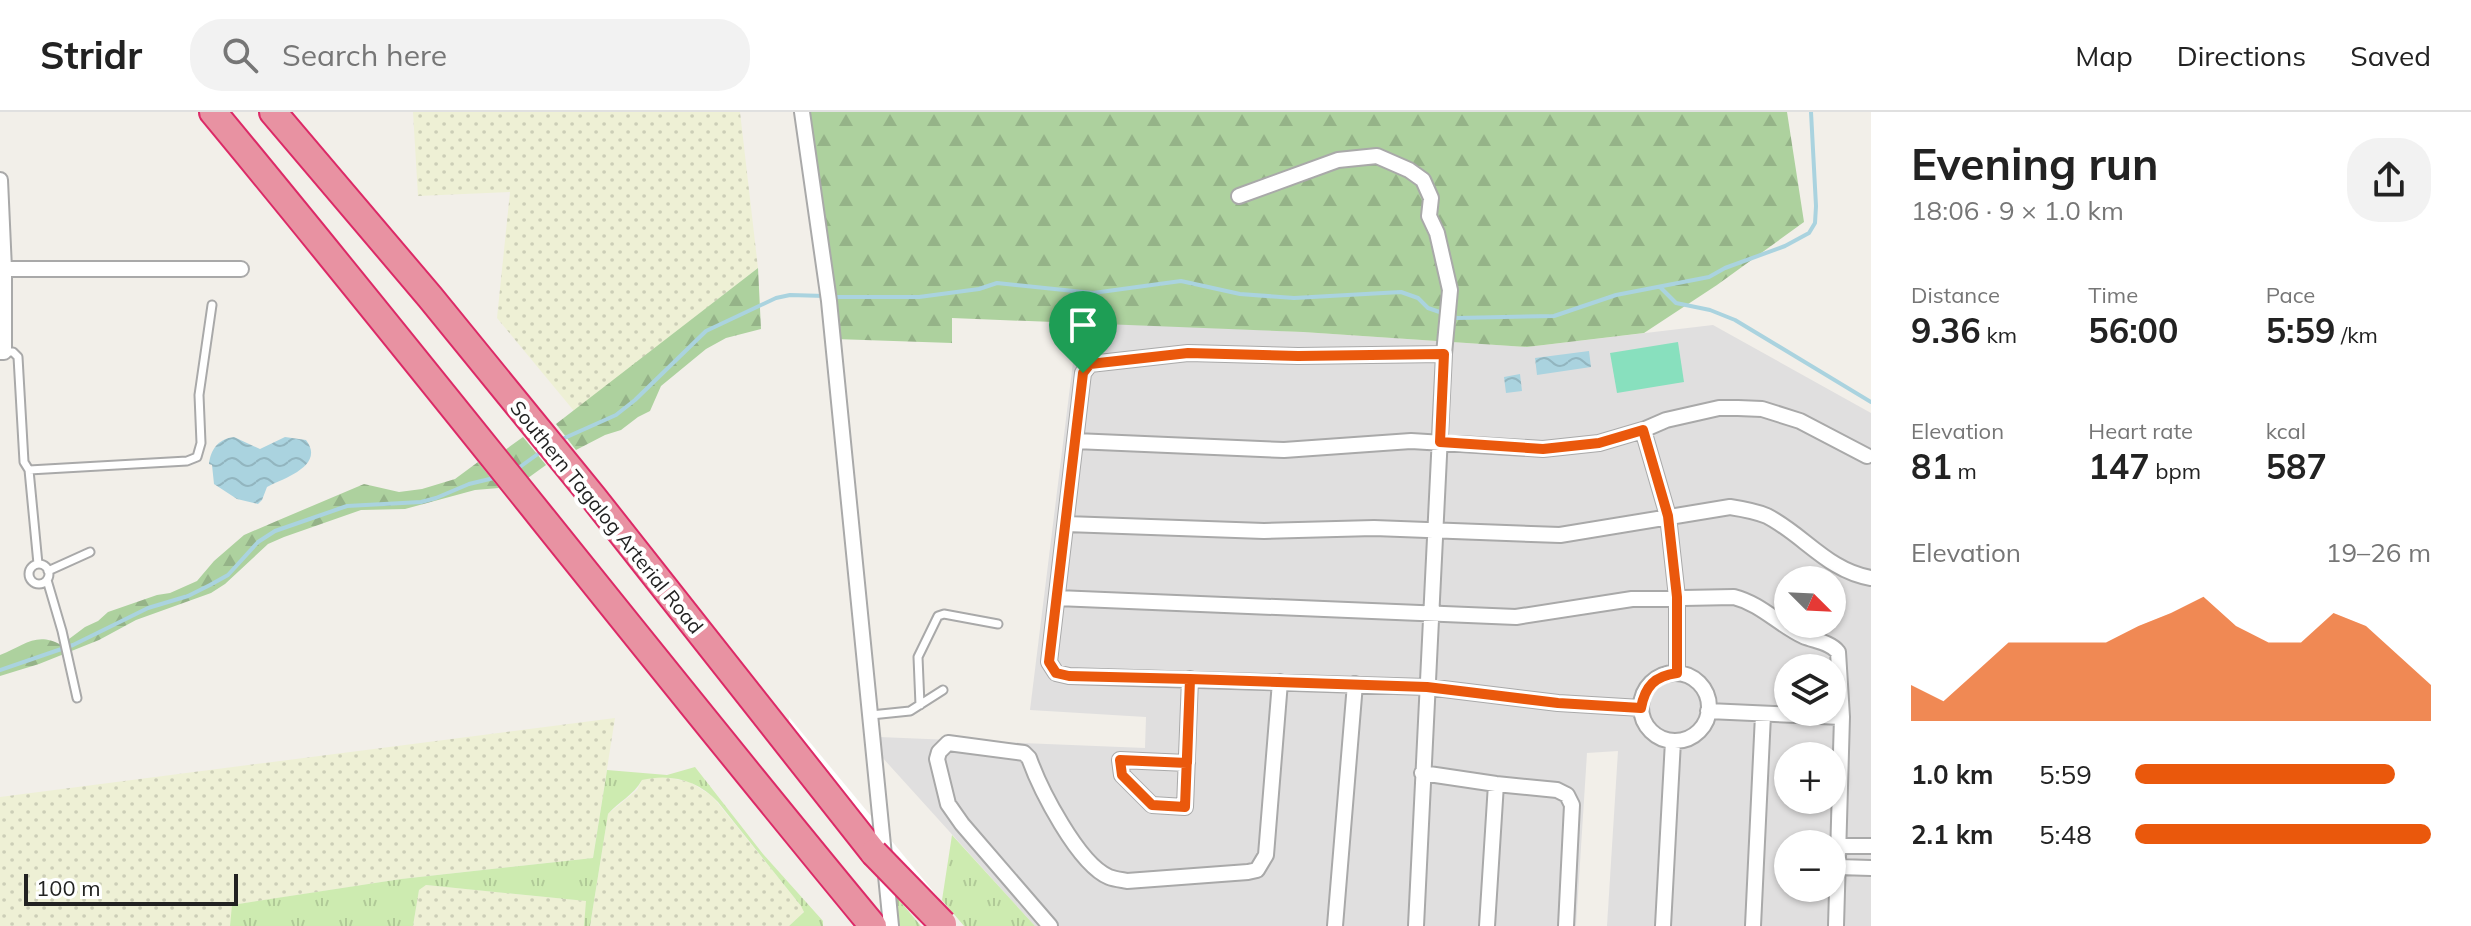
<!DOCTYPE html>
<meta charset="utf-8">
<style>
:root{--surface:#fff;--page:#f2f2f2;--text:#222;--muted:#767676;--line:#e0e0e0;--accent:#ea580c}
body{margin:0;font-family:Mulish,sans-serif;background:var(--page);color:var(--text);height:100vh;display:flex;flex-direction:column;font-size:30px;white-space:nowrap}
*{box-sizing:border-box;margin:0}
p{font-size:26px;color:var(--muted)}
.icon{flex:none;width:44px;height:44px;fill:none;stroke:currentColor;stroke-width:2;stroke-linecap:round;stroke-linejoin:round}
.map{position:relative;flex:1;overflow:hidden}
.details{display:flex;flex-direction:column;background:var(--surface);width:600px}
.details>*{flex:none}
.needle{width:52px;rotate:114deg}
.buttons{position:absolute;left:1774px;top:454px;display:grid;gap:16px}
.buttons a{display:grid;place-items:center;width:72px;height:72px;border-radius:50%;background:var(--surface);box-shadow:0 2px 6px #0004;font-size:40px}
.scale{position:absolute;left:24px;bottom:20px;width:214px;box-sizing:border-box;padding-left:8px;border:4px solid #222;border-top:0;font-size:22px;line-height:28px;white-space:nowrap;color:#222;-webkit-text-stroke:6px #fff;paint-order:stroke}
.pin{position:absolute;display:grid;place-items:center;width:68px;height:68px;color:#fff;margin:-82px -34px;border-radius:50% 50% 50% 0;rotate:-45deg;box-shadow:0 0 8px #0007}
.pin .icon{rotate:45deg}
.round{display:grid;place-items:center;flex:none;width:84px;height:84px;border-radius:32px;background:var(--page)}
.summary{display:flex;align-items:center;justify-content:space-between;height:136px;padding:0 40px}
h1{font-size:44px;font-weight:700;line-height:60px}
.metrics{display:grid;grid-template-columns:repeat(3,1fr);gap:12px;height:136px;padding:8px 40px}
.metrics div{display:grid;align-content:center}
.metrics b{font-size:34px;font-weight:700}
.metrics small{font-size:22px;font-weight:400}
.metrics p{font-size:22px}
.chart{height:224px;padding:16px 40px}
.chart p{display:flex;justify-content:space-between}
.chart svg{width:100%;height:144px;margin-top:8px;fill:var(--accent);opacity:.7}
ul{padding:0 40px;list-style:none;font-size:26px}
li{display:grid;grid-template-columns:128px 96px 1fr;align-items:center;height:60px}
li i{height:20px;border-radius:10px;background:var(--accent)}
header{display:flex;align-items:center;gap:48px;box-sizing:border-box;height:112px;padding:0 40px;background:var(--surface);border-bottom:2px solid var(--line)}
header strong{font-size:38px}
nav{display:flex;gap:44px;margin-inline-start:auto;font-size:28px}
.search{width:560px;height:72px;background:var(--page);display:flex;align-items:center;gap:20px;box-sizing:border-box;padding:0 28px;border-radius:32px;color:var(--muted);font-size:30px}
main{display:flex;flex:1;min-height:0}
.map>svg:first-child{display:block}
</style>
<header>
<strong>Stridr</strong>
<div class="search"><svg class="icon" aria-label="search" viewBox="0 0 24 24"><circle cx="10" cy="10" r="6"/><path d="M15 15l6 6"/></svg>Search here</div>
<nav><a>Map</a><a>Directions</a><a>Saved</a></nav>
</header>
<main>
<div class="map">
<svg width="1871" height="814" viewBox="0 0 1871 814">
<defs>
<pattern id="farmland-dots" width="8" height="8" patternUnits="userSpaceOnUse" patternTransform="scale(2)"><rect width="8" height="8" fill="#eef0d5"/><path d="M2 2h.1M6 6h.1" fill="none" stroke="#ccceb7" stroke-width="1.8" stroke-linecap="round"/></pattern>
<pattern id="grass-tufts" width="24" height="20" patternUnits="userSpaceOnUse" patternTransform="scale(2)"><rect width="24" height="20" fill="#cdebb0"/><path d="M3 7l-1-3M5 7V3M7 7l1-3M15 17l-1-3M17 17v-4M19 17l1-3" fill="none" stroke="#b0c997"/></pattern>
<pattern id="forest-firs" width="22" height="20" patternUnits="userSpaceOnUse" patternTransform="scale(2)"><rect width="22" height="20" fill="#add19e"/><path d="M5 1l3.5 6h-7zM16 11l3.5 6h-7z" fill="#95b388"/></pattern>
<pattern id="water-waves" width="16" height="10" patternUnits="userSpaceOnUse" patternTransform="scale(2)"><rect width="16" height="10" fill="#aad3df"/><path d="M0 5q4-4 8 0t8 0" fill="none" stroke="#92b5bf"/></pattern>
</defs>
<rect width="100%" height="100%" fill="#f2efe9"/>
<path fill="#e0dfdf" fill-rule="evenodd" d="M1078,210L1303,220L1527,235L1713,213L1871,301V814H1607L1618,639L1587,641L1576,814H1035L881,644L879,625L1145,636L1146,605L1030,598ZM1788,468H1832V512H1788ZM1788,556H1832V600H1788ZM1788,644H1832V688H1788ZM1788,732H1832V776H1788Z"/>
<path fill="url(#farmland-dots)" d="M413,0H740L758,156L574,299L497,206L510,80L418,84Z
M615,606L593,746L401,767L233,793L230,814H0V685Z
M653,665H665L690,670L712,684L801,794L804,799L801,803L789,814H590L608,702L637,678L642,668Z
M426,773L587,789L584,814H413L419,778Z"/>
<path fill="url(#grass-tufts)" d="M695,655L763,742L823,809V814H789L804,800L801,794L718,690C698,668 670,661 642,668C633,684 619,689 608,702L590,814H584L586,789L426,773L419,778L413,814H230L232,793L401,767L593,746L607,658L667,663Z
M952,723L1035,814H964L942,788Z
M893,781L921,814H894Z"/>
<path fill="url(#forest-firs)" d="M808,0H1787L1804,110L1717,173L1644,221L1527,235L1303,220L952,206V231L835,227Z
M758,156L761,217L726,226L706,237L661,274L650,299L638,305L621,318L605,323L576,338L556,312Z
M523,325L546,353L528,366L505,338Z
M478,350L499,376L475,378L405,397L361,398L284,425L268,432L225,472L211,481L136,508L99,528L39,552L0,564V543C24,534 36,519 61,533L85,515L98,509L108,500L157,483L170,481L197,469L214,449L244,423L279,408L364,372L399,380L422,377L455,367Z"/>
<path fill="#88e0be" d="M1678,230L1684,270L1617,281L1610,241Z"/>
<path fill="url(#water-waves)" d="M1589,239L1591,255L1537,263L1535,246Z
M1520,262L1522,279L1506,281L1504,265Z
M285,325L306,328C326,354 282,367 267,375L262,388L258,392L237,387L214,372L212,353L209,352C211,337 218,327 234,325L260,337Z"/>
<path fill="#fff" d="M789,605L943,791L944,814H923L791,654Z"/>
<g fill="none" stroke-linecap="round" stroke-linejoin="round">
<path stroke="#aad3df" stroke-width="4" d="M1660,175L1676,191L1710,198L1735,208L1871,290
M833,185H919L979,177L997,171L1093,181L1181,169L1240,182L1294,186L1401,180L1418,186L1428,196L1457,206L1554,204L1616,183L1709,165L1725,156L1785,134L1809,121L1815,111L1816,94L1811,0
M560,328L616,303L635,288L706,219L776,186L790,183L825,184
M517,357L542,339
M0,558L73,533L148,496L188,484L210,473L228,463L258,430L275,419L347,394L421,390L436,386L469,372L498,365"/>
<g stroke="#a9a9a9" stroke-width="11">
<path id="lane" d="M4,240H13L18,245L24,350L29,358L38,452
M29,358L187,349L197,345L201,331L199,283L212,193
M29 462a10 10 0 1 1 20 0a10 10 0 1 1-20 0Z
M48,459L90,440
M47,468L62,519L77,586
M920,593L918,545L938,504L944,502L998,512
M871,603L910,599L943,578"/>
</g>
<g stroke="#a9a9a9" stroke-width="18">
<path id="street" d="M802,0L829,189L891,814
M0,68L4,157V240H0
M1239,84L1338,48L1377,44L1409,58L1423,68L1431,86L1429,104L1437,121L1450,178L1444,242L1416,814
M4,157H241
M1444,242L1298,244L1188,241L1090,252L1083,261L1049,550L1056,561L1069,564L1427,575L1558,591L1641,596
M1643,318L1668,404L1677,485V561
M1075,329L1284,338L1411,329L1543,337L1599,331L1643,318L1666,308L1719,296H1738L1762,297L1800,309L1867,344
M1066,412L1264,419L1374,416L1560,423L1730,395C1743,397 1755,399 1767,404C1804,423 1828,459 1871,466
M1057,486L1516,505L1632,487L1734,485C1761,492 1778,512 1803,524C1815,529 1830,530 1838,540L1842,605L1836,814
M1641 595a34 34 0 1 1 68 0a34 34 0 1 1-68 0Z
M1708,599L1842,605
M1187,651L1120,648L1122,663L1152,693L1185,695L1190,567
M1422,661L1496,672L1557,678L1567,683L1572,693L1566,814
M1838,734H1871
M1838,755L1871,756
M1050,814L962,712L948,692L937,647L939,640L948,631L1024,641L1029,646C1040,677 1078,752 1109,765C1114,767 1122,768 1127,769L1248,760L1257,758L1266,743L1280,570
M1335,814L1355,572
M1487,814L1496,672
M1663,814L1673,629
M1753,814L1763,603"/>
</g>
<g stroke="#dc2a67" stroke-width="30">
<path id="highway" d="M213,0C436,269 650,545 873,814
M273,0L430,185L593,385L874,741"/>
</g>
<use href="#lane" stroke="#fff" stroke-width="7"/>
<use href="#street" stroke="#fff" stroke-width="14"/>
<use href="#highway" stroke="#e892a2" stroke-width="26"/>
<g stroke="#dc2a67" stroke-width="30" stroke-linecap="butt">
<path id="highway-bridge" d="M874,741L943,812"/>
</g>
<use href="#highway-bridge" stroke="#e892a2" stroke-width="26"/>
</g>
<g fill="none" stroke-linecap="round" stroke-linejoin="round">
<g stroke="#fff" stroke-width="16">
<path id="route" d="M1083,261L1049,550L1056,561L1069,564L1190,567L1187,651L1120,648L1122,663L1152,693L1185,695L1190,567L1427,575L1558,591L1641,596C1645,574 1655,564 1677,561V485L1668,404L1643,318L1599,331L1543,337L1440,330L1444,242L1298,244L1188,241L1090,252L1083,261"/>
</g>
<use href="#route" stroke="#ea580c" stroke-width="10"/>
</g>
<g text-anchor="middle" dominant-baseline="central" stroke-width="8" stroke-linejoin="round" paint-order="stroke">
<g font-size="20" fill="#222" stroke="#fff">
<text transform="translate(607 405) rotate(51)">Southern Tagalog Arterial Road</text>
</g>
</g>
</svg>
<div class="buttons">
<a><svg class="needle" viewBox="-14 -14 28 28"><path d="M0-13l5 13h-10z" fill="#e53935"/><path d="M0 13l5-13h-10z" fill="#767676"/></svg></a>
<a><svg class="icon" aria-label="layers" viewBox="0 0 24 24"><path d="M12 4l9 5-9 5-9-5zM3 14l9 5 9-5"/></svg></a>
<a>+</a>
<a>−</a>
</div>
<div class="scale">100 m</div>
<div class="pin" style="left:1083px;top:261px;background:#1e9e55"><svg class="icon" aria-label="arrive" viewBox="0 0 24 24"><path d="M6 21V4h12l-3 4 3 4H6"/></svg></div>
</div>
<section class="details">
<div class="summary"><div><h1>Evening run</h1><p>18:06 · 9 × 1.0 km</p></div><a class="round"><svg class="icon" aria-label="share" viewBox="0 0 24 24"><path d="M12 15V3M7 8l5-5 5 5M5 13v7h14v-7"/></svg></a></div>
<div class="metrics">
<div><p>Distance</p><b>9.36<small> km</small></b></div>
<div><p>Time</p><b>56:00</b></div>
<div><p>Pace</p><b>5:59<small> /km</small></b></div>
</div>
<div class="metrics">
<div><p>Elevation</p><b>81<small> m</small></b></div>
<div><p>Heart rate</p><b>147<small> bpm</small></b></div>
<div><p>kcal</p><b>587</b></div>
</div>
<div class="chart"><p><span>Elevation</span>19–26 m</p>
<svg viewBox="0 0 160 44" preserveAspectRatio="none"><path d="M0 44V33L10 38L20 29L30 20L40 20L50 20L60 20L70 15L80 11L90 6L100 15L110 20L120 20L130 11L140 15L150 24L160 33V44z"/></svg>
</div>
<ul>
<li><b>1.0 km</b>5:59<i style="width:88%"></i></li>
<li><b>2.1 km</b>5:48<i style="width:100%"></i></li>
</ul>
</section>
</main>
